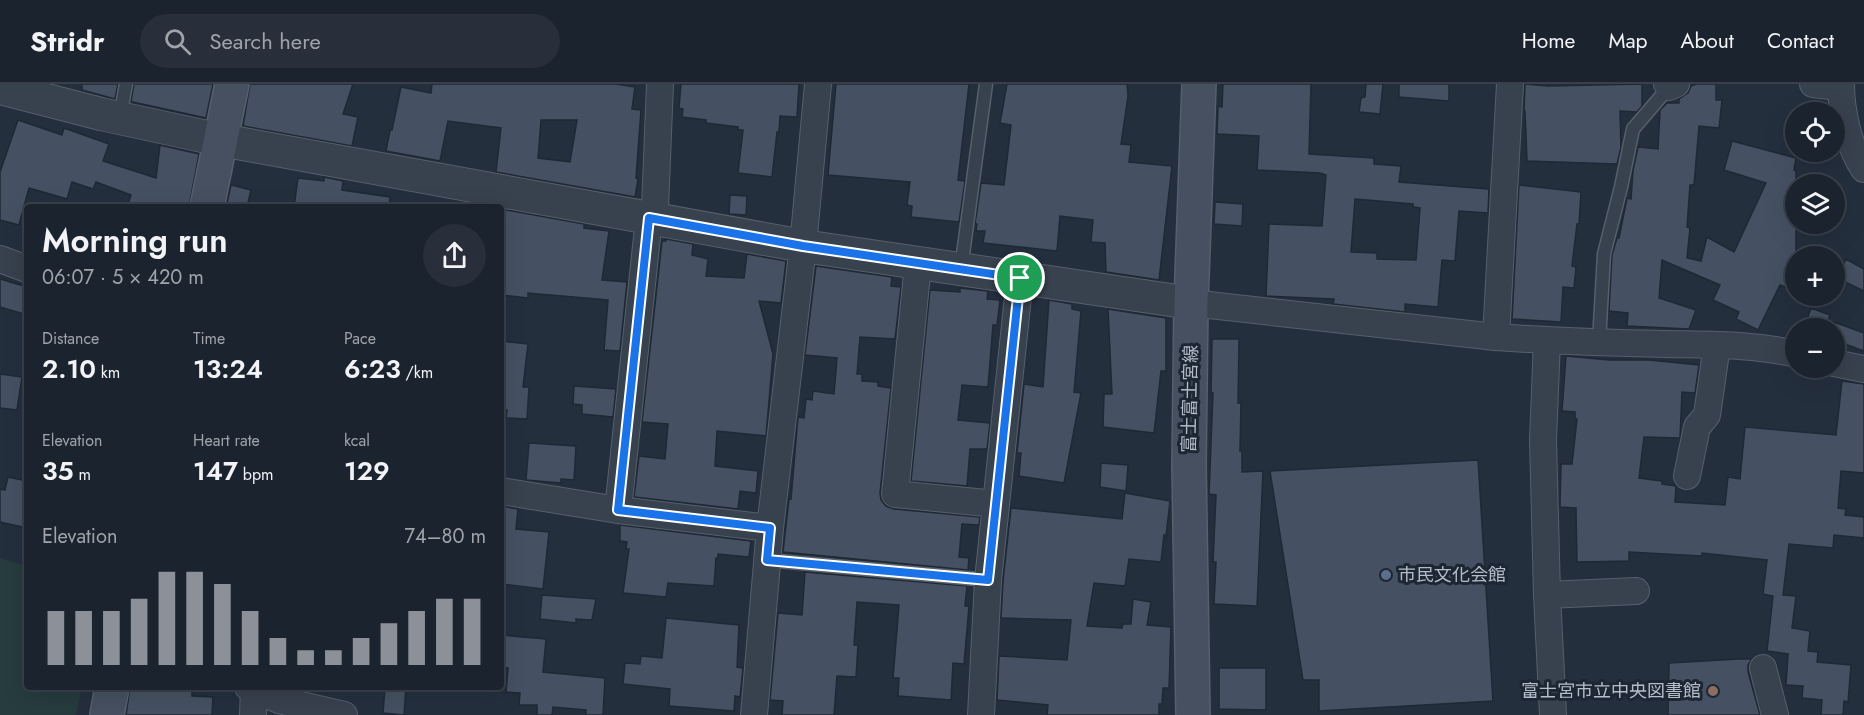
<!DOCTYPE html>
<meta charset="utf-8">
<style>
:root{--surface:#1b232e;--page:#282f3a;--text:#f1f3f6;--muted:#a0a4aa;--line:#39404a;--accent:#8c9099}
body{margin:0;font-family:Jost,"Noto Sans JP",sans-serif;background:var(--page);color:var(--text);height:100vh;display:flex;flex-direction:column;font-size:22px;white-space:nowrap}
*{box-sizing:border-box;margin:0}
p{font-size:20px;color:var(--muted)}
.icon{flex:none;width:33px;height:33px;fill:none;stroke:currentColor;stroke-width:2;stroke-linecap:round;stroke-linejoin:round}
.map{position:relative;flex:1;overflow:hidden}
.drawer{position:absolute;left:24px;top:120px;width:480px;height:486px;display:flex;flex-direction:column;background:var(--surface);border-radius:6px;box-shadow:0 6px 24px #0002,0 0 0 2px var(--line)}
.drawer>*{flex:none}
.tools{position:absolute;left:1785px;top:18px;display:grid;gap:12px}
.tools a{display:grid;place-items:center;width:60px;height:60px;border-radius:50%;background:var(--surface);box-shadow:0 6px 24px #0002,0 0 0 2px var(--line);font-size:30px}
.pin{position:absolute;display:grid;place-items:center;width:51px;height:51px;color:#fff;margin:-26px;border:3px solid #fff;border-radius:50%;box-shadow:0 2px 6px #0007}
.round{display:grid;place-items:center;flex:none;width:63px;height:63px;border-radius:32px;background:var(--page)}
.overview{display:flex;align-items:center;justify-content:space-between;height:102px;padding:0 18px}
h1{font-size:33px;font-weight:600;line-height:45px}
.metrics{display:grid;grid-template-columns:repeat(3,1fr);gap:9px;height:102px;padding:6px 18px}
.metrics div{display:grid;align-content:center}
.metrics b{font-size:26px;font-weight:600}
.metrics small{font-size:16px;font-weight:400}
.metrics p{font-size:16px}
.chart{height:168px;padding:12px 18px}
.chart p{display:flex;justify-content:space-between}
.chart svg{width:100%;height:108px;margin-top:6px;stroke:var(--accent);stroke-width:6}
header{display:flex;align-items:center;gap:36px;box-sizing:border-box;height:84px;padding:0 30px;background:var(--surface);border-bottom:2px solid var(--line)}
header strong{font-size:28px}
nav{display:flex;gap:33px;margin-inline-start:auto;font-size:21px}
.search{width:420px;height:54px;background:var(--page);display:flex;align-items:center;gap:15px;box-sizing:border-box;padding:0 21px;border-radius:33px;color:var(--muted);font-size:22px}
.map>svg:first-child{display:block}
</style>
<header>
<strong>Stridr</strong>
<div class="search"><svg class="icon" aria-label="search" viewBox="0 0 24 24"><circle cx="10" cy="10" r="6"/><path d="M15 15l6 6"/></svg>Search here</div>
<nav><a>Home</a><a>Map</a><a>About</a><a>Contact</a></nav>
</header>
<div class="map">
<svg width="1864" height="631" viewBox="0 0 1864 631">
<rect width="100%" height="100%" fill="#242f3e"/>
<path fill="#263c3f" d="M0,474L27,482V603H82L76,631H0Z"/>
<path fill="#455162" stroke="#1f2835" stroke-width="1.5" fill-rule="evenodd" d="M82,0H118L115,15L82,6Z
M134,0H213L206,34L133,18H131Z
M250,0H353L343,30L358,33L352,62L243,42Z
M432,0H616L635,3L632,25L641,26L636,94L638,95L635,113L496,88L501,44L448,37L440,77L386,67L390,46H392L401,3L431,9ZM541,36H577L570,78L538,74Z
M681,0H799L797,33L780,32L779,48H777L772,93L738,89L743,46H738V43L706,39V36L682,33L683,25L679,24Z
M836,0H969L958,96L965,97L959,138L911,133L912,122L907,121L910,98L828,91Z
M1007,0H1127L1128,12L1121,60L1131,61L1129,78L1172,82L1159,196L1106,188L1105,159L1091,158L1093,136L1060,132L1057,167L983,159L985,147H976L977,140H975L981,99L1004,101L1011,41L1000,39Z
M1223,0H1311L1309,70L1374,74V80L1401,82L1399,98L1489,105L1488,129L1459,127L1455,177L1442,176L1438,223L1405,220V228L1333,220L1334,215L1266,212L1269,140L1322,142L1326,91L1320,89L1257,86L1259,52L1217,50L1218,22L1222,23ZM1355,115L1413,120V123L1420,124L1416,176L1377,175V169L1351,168Z
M1366,0H1383L1380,30L1359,28L1361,14L1365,13Z
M1399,0H1449V17L1399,13Z
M1525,0L1548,2L1642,0V22L1637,28L1620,27L1621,63L1617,80L1527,77L1525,27L1524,26Z
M1696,0H1716V16H1722L1719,44L1699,42L1694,101H1690L1687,143L1690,144L1687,174L1701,177L1707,153L1734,168L1766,99L1724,86L1732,57L1796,74L1794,86L1796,87V207L1780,201L1758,246L1736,235L1739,228L1713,216L1720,201L1662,176L1659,214L1696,226L1689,245L1627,242L1628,229L1609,227L1612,171L1617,154H1619L1627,114L1631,115L1633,86L1638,63L1658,65L1660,26L1667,19H1679V15L1688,9L1691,2Z
M18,36L62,51L64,44L109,60L103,77L156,94L160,61L199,70L189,123H127L131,111L96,98L93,105L72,98L67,115L29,104L19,141L0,136V88Z
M324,93L343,97L342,106L390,113L389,123H294L298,94L324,97Z
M231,101L251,106L247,123H226Z
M1519,101L1581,108L1579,140H1577L1572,182L1576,183L1574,204L1563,203L1561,238L1512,235Z
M730,111L747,112L746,131L729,130Z
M1215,118L1243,120L1242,142L1214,140Z
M501,125L584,140V144L609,147L602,196L627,198L620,267L604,266L608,216L528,209V214L501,211Z
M666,155L693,160L692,171L708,175L706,192L744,194L747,170L786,177L781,219L759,217L773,270L766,352L717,347L715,382L758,387L756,409L740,407L738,425L634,413L639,372L665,375L668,340L642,338L662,157H666Z
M1846,175L1864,185V207L1837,194Z
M816,182L892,193L891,202L901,203L895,255L860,253L857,290H862V297L878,298V302L891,304L880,409L881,416L886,422L894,425L980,433L979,441L962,440L959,473L969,474L968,486L783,468L789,415H791L798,333L804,334L806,315L812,316L813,307L834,310L837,274L805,271Z
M0,195L27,203V231L0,223Z
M960,204L988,207L987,215L1000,216L997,241H993L988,303L962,301L958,336L990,339L987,365H970L967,402L911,397L930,206L960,208Z
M1049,216L1072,220V225L1081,227L1074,308L1081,309L1064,399L1019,392L1021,369H1017L1024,300L1043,303Z
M1811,224L1830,231L1825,244H1804Z
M1108,225L1166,234V287H1161L1154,349L1103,343L1104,310H1112Z
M1834,238L1864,249V267L1834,256Z
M1212,255H1239L1238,319H1241L1240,367H1242V388L1263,387L1257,522L1214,520L1216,478H1213L1216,411L1209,410L1213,309H1211Z
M501,257L528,260L523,303H529L527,335L506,334L507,326L501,325Z
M1566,272L1609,276H1649L1699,281L1695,309L1682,308L1680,354L1644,353L1639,394L1662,397V400L1676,402L1675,418L1725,421L1728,393L1740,395L1745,343L1836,351L1842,297L1864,300V389L1841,387L1838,424L1846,425L1845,431L1864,433V454L1834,451L1833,464L1789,460L1783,511L1796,512L1792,544L1810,547L1808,567L1818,568L1817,578L1851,581L1848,618L1844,617L1843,631H1821L1822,616L1802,614L1803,602L1786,601L1788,570L1767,567L1773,512L1763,510L1767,476L1702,469V472L1629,468V477L1577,478L1576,424L1560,423L1561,380H1572L1577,335H1575V328L1562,327Z
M0,290L22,293L17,326L0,324Z
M574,302L616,305L613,333L582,330V321L573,320Z
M529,359L576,362L574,396L561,395V399L526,396Z
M1478,376L1493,617L1319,627V596H1303L1270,387Z
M1101,379L1128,381L1126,407L1100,403Z
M8,393L27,397V444L0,438V405L5,406Z
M1125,409L1170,417L1166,452L1164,451L1161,478L1129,475L1125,502L1094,499L1087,542L1122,544L1123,540H1131L1133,515L1151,518L1147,541L1171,543L1169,604H1163L1162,620H1159V631H1047L1048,621L997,616L999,572L1067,576L1071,536L1001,534L1003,497L1011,424L1122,435Z
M501,422L518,425L516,445L549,448L543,505L501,500Z
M620,441L751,457L749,473L718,470V474H716L714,502L668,499L666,513L623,509L629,465H626L627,458L620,457Z
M805,488L967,502L965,522H969L964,580L953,579L951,616L898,612L899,594H893L899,521L857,518L854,561H858L856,593L837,592L834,631H782L783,617L770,616L778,529L802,531Z
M542,511L596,515L592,536L576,535V539L540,535Z
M666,534L739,541L737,583L743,584L740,613L735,612L734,627L669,622L670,605L623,600L625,579L640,580L641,572L662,574Z
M501,551L546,555L543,588L605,594L603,631H586V626L553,623L552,631H537V621H519L520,609L506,608L508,584L501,583Z
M1739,575H1752L1748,581V588L1760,631H1668L1669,579Z
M1219,584H1266V626L1219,625Z
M130,603L192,607V612L213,613L212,631H126Z
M385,603H406L404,631L383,629Z"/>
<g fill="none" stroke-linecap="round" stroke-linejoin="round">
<g stroke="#565f6c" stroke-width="15">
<path id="service" d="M120,33L126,0
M961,185L986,0
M1599,258L1604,170L1621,103L1633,45L1669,3
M767,476L988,496"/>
</g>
<g stroke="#565f6c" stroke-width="28">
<path id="minor" d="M1667,0L1669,3L1676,0
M1813,0L1840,3
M1841,0C1841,26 1849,64 1864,85
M0,175L27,185
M918,180L895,410L996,420
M1191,219L1496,253C1553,257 1610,259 1667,260C1709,261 1754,260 1796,270
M1496,253L1510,0
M1547,256L1543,356L1547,511L1553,631
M1834,279L1864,285
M1687,392L1697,343L1707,331L1717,261
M501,407L618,426L770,444
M618,426L649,134L655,124L660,0
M1547,511L1636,507
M1763,584L1775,631
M248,603L279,616L344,631
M253,631L254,604
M754,631L770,444L803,162L818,0
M981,631L988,496L1020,194"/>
</g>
<g stroke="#565f6c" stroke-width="34">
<path id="tertiary" d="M0,4L101,30L221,56L803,162L1191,219"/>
</g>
<g stroke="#565f6c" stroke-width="36">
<path id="secondary" d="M207,123L232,0
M107,631L112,603
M1193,631L1189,381L1191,219L1199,0"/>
</g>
<use href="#service" stroke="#38414e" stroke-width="12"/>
<use href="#minor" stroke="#38414e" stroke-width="26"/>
<use href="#tertiary" stroke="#38414e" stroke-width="32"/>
<use href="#secondary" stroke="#465061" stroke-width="33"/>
</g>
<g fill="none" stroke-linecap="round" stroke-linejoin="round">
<g stroke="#fff" stroke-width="12">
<path id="route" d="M649,134L803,162L1020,194L988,496L767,476L770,444L618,426Z"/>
</g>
<use href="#route" stroke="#1a73e8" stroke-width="8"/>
</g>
<circle fill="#5c6f8a" stroke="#1d2633" stroke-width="2" cx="1386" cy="491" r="6"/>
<circle fill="#8d6e63" stroke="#1d2633" stroke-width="2" cx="1713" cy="607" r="6"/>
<g text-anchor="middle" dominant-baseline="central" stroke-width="6" stroke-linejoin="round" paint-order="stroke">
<g font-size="18" fill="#b4bcc9" stroke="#1d2633">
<text transform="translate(1190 315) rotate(-89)">富士富士宮線</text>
</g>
<g font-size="18" fill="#b4bcc9" stroke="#1d2633" text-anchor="start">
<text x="1398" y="491">市民文化会館</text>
<text x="1701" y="607" text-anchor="end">富士宮市立中央図書館</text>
</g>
</g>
</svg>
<div class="tools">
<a><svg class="icon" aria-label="locate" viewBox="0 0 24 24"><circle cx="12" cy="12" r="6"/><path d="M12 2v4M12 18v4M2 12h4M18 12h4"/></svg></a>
<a><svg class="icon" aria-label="layers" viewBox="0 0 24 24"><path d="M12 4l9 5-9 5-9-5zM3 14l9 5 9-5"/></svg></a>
<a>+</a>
<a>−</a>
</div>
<div class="pin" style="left:1020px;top:194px;background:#1e9e55"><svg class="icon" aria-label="arrive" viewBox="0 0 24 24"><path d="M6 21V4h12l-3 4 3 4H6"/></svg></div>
<section class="drawer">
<div class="overview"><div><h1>Morning run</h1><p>06:07 · 5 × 420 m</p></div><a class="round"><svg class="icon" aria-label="share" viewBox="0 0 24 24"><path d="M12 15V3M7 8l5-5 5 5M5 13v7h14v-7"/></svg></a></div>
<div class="metrics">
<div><p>Distance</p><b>2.10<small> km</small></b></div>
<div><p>Time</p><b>13:24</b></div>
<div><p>Pace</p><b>6:23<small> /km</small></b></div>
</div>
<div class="metrics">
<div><p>Elevation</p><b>35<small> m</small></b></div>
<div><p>Heart rate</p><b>147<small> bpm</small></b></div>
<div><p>kcal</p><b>129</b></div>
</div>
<div class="chart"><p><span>Elevation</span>74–80 m</p>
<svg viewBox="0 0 160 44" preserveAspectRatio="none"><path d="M5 44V22M15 44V22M25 44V22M35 44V17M45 44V6M55 44V6M65 44V11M75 44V22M85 44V33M95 44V38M105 44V38M115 44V33M125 44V27M135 44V22M145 44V17M155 44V17"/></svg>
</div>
</section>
</div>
